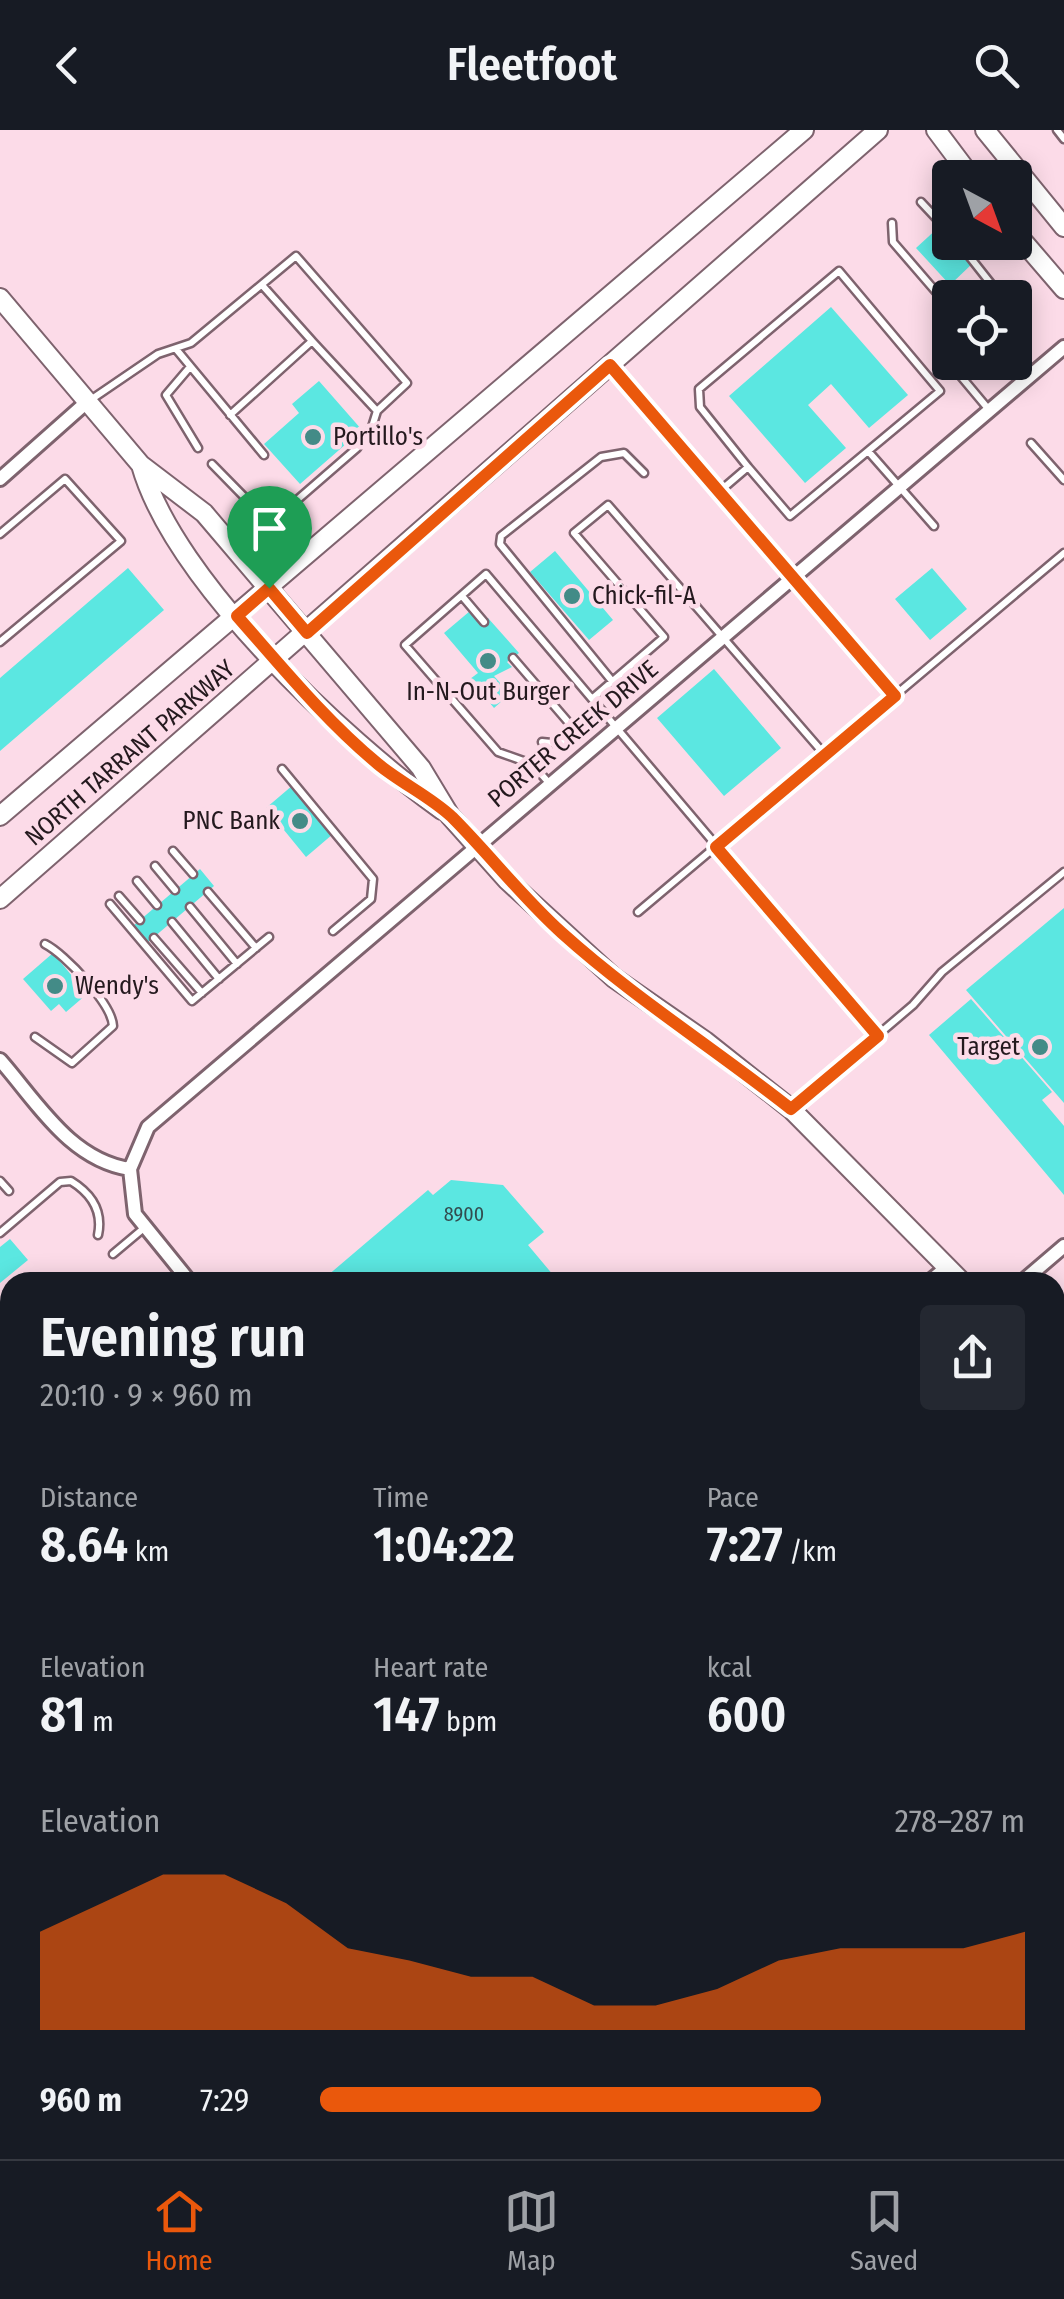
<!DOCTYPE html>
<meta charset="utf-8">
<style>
:root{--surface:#171b24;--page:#242831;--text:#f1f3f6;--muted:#9ea1a6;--line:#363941;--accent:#ea580c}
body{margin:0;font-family:"Fira Sans Condensed",sans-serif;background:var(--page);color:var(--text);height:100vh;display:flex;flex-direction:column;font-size:38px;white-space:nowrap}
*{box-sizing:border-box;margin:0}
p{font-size:32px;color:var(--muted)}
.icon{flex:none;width:55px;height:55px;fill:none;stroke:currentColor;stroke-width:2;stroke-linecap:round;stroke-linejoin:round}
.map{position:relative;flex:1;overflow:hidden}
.drawer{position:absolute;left:0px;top:1142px;width:1065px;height:888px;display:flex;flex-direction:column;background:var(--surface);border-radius:30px 30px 0 0;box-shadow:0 5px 25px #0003}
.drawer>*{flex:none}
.needle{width:65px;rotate:139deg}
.fabs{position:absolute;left:932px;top:30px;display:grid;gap:20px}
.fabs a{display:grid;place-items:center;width:100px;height:100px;border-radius:10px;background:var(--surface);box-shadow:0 5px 25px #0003;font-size:50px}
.pin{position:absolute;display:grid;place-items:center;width:85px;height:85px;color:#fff;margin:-102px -42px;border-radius:50% 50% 50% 0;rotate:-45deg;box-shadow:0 0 10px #0007}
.pin .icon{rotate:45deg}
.round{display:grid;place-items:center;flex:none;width:105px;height:105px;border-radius:10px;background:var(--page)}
.headline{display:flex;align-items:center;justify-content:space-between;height:170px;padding:0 40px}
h1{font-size:55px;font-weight:600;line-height:75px}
.figures{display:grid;grid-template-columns:repeat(3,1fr);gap:15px;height:170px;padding:10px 40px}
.figures div{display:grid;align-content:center}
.figures b{font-size:50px;font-weight:600}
.figures small{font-size:28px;font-weight:400}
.figures p{font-size:28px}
.chart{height:280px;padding:20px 40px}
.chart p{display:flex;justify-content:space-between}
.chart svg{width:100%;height:180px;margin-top:10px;fill:var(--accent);opacity:.7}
ul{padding:0 40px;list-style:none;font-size:32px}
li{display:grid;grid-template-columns:160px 120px 1fr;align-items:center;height:75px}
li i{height:25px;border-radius:12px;background:var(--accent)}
header{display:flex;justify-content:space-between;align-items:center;height:130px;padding:0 40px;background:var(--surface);font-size:45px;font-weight:600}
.menu{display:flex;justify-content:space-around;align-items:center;height:140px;border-top:2px solid var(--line);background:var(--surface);font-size:28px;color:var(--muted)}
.menu a{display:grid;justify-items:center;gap:5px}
.menu .on{color:var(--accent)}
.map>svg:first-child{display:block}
</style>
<header><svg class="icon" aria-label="back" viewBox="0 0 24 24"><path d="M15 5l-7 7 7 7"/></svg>Fleetfoot<svg class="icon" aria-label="search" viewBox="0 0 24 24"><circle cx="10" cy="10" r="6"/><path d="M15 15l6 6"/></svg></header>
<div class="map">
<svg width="1064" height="2029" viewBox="0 0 1064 2029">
<rect width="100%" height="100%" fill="#fcdbe8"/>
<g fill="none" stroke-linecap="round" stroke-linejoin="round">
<path stroke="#e78bb3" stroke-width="5" d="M1055,2009L1064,2015
M0,2027L2,2029"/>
</g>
<path fill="#5be7e1" d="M940,96L973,133L950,155L916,118Z
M831,177L908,265L869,298L831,254L808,275L846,318L805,353L729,266Z
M319,251L362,300L300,354L264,314L299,283L292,274Z
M555,421L613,490L589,510L530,442Z
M128,438L164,480L0,621V548Z
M932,438L967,479L930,510L895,469Z
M470,481L481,494L488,488L519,523L507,532L512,537L494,546L510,564L494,578L470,549L478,543L444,503Z
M714,539L781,618L724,666L657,588Z
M293,655L333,704L306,727L266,678Z
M200,739L214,756L147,813L133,796Z
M1064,778V973L966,860Z
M53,823L87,864L66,882L59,874L51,881L23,849Z
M971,869L1052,962L1042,970L1064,996V1065L929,905Z
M451,1050L503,1055L544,1102L528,1115L559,1152H320L428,1060L433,1065Z
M10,1109L28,1130L0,1153V1117Z
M1055,1535L1064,1546V1655L1055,1663Z
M664,2020H721L729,2029H653Z"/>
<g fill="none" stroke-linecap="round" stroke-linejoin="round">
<g stroke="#7e636e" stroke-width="11">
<path id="lane" d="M1057,0L1064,9
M921,72L950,103
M892,93L893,112L950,178
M958,112L992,155L989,168
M262,155L312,211
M176,219L264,325
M611,236L895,566
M189,238L166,265L198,318
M959,244L990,281
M89,271L158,224L191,213L296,126L407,253L377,281L372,297L357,318L289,377L272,383L258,381L212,334
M230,285L312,211L377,281
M1031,313L1064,350
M868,321L934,396
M720,361L748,337L790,386L940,261L839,141L699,259L700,277L748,337
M0,404L65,349L121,411L0,512
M462,466L484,492
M513,528L569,593L571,600L561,614L542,612
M612,551L500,414L501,406L601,327L624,323L644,343
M593,568L664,507L574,403L608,375L825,625
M282,639L373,749L371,769L333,801
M550,654L532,634L498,622L405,515L486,444L878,906
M173,721L193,744
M155,736L175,760
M137,751L157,775
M208,762L256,818
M119,766L140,790
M110,774L192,871L269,807
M190,777L237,834
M638,782L1064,423
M172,792L219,849
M154,808L202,863
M35,907L72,933L113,896C112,874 65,824 45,814
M792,978L913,875L942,842L1064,742
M0,1051L9,1061
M0,1103L60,1052L71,1051C92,1064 103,1081 98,1105
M113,1124L144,1098
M0,1217L10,1209
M1055,1509L1064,1520
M563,2020L578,2025L586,2020
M742,2020L750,2029"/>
</g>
<g stroke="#7e636e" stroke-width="18">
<path id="street" d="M0,349L88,271
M0,930C37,972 70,1030 130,1039L135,1084L190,1152
M130,1039L148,997L1064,217
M929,1152L946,1138
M1022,1152L1064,1116
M0,1389L10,1381
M1055,1838L1064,1820
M954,2029L959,2020"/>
</g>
<g stroke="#7e636e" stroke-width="22">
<path id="secondary" d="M936,0L972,48
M985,0L1064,97
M1015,102L1064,159
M0,168L141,335L204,383L421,638L450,686L507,750L614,848L705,911L791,979L962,1152
M141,335C174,451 344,610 442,680
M0,686L804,0
M0,769L878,0
M1055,1226L1064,1232
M0,1439L10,1450
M0,1917L10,1926
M106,2020L115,2029
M446,2020L453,2029"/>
</g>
<g stroke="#7e636e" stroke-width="28">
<path id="highway" d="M0,1582L10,1594
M0,1649L10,1661
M0,1672L10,1683
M0,1733L10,1746
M0,1781L10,1793
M0,1831L10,1844
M153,2020L160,2029
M196,2020L204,2029
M228,2020L235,2029
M266,2020L273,2029
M299,2020L307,2029
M329,2020L337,2029
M376,2020L384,2029
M412,2020L420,2029"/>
</g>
<use href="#lane" stroke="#fff" stroke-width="6"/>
<use href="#street" stroke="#fff" stroke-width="12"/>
<use href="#secondary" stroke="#fff" stroke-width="18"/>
<use href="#highway" stroke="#fff" stroke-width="22"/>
</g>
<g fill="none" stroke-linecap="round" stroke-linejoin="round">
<g stroke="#fff" stroke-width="20">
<path id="route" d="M610,235L895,566L716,717L878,906L791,979C715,919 633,867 562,803C522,767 490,725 452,687C431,667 401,653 378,634C325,590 282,537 237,486L269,458L307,503Z"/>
</g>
<use href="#route" stroke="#ea580c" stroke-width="12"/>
</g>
<g fill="#438b87" stroke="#fcdbe8" stroke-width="4">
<circle cx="313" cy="307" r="10"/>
<circle cx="572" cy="466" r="10"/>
<circle cx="488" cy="531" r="10"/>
<circle cx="300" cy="691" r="10"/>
<circle cx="55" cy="856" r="10"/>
<circle cx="1040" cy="917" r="10"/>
</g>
<g text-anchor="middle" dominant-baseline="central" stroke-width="9" stroke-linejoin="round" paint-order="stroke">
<g font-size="20" fill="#324c4f">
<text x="464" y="1084">8900</text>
</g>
<g font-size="25" fill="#24191e" stroke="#fcdbe8" text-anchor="start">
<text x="333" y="307">Portillo's</text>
<text x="592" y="466">Chick-fil-A</text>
<text x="488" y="562" text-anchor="middle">In-N-Out Burger</text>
<text x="280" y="691" text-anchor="end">PNC Bank</text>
<text x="75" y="856">Wendy's</text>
<text x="1020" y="917" text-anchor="end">Target</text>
</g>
<g font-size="25" fill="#24191e" stroke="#fcdbe8">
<text transform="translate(573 604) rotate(-40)">PORTER CREEK DRIVE</text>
<text transform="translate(130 623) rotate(-41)">NORTH TARRANT PARKWAY</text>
</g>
</g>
</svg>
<div class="fabs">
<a><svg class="needle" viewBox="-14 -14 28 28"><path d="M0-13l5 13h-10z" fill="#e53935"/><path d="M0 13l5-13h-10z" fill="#9ea1a6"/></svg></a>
<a><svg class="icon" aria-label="locate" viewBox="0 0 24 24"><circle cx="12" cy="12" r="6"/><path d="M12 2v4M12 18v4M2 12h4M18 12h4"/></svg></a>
</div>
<div class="pin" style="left:269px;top:458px;background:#1e9e55"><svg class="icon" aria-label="arrive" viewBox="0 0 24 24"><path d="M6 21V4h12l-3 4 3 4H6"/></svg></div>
<section class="drawer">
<div class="headline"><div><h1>Evening run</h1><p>20:10 · 9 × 960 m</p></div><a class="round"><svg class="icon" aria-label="share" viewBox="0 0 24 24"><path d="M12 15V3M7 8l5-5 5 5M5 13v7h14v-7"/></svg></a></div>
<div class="figures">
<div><p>Distance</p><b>8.64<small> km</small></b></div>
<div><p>Time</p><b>1:04:22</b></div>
<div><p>Pace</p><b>7:27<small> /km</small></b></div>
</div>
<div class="figures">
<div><p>Elevation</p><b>81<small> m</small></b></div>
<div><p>Heart rate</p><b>147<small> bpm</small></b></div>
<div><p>kcal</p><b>600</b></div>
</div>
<div class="chart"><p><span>Elevation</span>278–287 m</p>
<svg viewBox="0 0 160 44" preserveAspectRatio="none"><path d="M0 44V20L10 13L20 6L30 6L40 13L50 24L60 27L70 31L80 31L90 38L100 38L110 34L120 27L130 24L140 24L150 24L160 20V44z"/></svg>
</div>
<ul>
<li><b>960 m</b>7:29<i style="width:71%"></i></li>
</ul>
</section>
</div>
<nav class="menu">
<a class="on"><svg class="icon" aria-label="home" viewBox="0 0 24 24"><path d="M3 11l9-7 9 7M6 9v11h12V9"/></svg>Home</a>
<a><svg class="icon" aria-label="map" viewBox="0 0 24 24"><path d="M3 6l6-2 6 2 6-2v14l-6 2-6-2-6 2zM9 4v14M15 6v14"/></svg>Map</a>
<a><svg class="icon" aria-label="saved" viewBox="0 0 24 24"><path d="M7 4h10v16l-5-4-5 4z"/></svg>Saved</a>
</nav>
